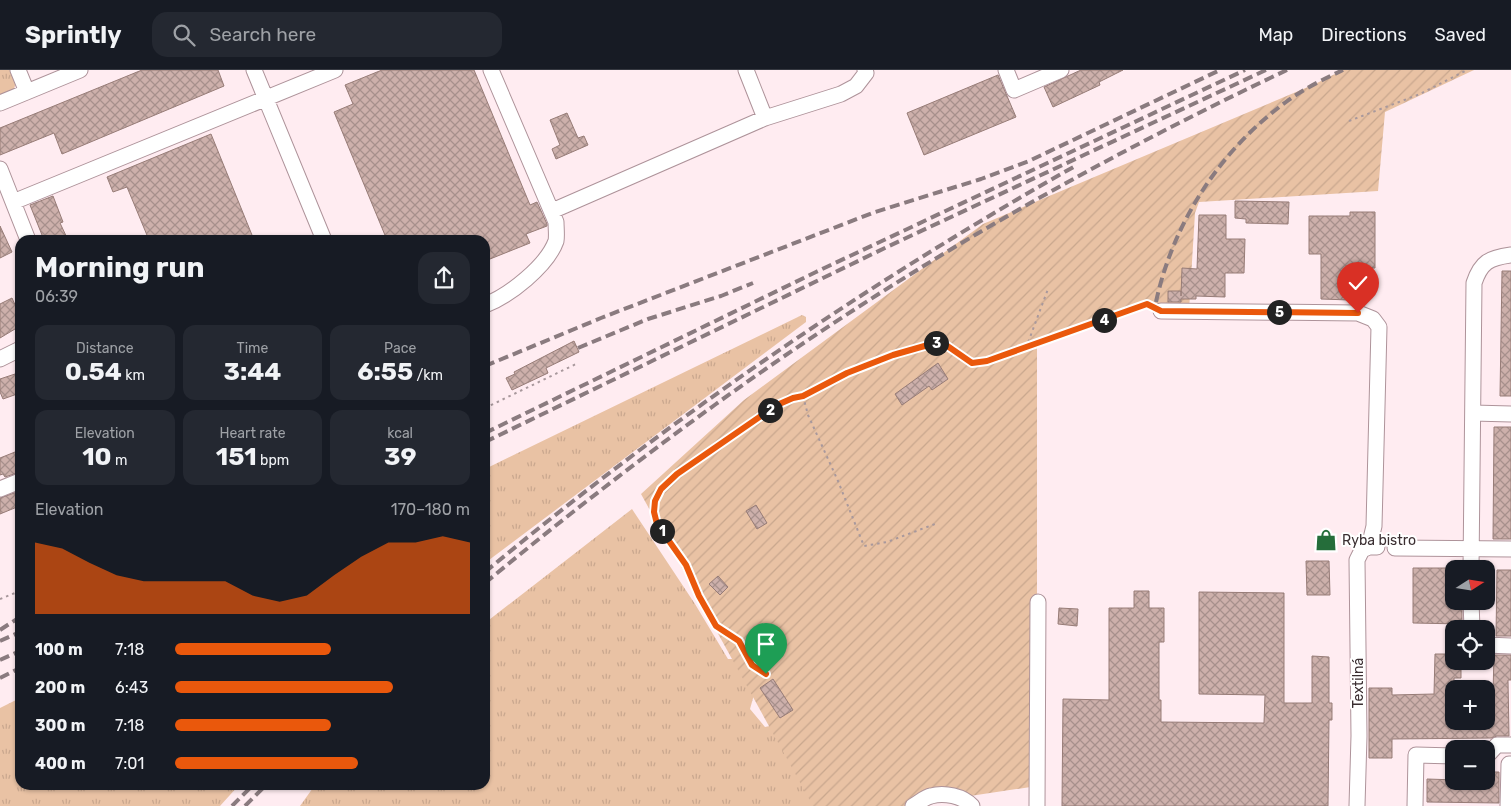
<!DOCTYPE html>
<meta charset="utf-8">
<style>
:root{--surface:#171b24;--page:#242831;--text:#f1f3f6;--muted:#9ea1a6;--line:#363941;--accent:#ea580c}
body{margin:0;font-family:Rubik,sans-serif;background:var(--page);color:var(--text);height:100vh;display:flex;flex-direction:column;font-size:19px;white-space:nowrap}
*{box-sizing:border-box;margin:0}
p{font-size:16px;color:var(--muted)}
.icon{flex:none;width:28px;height:28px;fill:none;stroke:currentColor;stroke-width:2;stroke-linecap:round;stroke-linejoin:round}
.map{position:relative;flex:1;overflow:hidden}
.panel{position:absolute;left:15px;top:165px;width:475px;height:555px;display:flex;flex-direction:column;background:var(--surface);border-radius:15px;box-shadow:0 1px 4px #0004}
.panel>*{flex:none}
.needle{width:32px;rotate:78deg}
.buttons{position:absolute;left:1445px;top:490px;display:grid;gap:10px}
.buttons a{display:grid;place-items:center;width:50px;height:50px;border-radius:10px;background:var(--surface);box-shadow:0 1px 4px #0004;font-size:25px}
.pin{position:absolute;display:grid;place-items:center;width:42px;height:42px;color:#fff;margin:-51px -21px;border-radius:50% 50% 50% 0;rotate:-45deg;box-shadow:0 0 5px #0007}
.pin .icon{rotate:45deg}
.km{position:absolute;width:25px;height:25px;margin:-12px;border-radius:50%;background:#222;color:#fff;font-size:14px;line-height:25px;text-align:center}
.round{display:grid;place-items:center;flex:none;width:52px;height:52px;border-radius:15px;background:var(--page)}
.summary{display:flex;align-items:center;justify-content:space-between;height:85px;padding:0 20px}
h1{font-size:28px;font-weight:700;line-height:38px}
.stats{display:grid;grid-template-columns:repeat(3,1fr);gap:8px;height:85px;padding:5px 20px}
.stats div{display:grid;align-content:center;border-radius:12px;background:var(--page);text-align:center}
.stats b{font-size:25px;font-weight:700}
.stats small{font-size:14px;font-weight:400}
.stats p{font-size:14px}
.chart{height:140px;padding:10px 20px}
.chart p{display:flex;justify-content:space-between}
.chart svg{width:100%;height:90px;margin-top:5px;fill:var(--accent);opacity:.7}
ul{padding:0 20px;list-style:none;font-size:16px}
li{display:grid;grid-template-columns:80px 60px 1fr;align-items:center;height:38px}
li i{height:12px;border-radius:6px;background:var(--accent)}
header{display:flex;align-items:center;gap:30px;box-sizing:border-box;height:70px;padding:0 25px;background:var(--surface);border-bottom:1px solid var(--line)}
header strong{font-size:24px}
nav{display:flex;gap:28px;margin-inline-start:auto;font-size:18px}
.search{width:350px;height:45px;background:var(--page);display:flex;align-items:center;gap:12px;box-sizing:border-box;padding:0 18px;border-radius:15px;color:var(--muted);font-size:19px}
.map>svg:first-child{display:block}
</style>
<header>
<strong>Sprintly</strong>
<div class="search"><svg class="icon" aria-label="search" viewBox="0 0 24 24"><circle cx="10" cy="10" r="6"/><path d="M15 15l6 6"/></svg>Search here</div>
<nav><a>Map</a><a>Directions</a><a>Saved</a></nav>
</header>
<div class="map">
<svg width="1511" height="736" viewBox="0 0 1511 736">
<defs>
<pattern id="grass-tufts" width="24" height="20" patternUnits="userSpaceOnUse" patternTransform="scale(1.25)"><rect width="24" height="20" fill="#e9c2a4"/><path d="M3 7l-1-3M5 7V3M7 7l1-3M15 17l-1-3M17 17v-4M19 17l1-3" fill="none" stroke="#c9a78e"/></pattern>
<pattern id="garden-furrows" width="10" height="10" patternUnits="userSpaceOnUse" patternTransform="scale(1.25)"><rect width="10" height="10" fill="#e9c2a4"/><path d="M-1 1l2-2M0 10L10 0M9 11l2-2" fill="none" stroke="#c9a78e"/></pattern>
<pattern id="building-cross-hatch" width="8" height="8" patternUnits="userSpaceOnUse" patternTransform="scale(1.25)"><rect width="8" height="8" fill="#cdb0ab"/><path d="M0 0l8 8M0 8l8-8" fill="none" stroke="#a7908c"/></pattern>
</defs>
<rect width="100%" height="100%" fill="#ffecf1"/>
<path fill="url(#grass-tufts)" d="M0,0H14L17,9L14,19L0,26Z
M802,245L806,247V252L485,493V399Z
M632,439L695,534L728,589H744L755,621L750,639L765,657L779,654L857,736H300L315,715H485V553Z
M20,628V715H239L220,736H0V638Z"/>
<path fill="url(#garden-furrows)" d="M1343,0H1474L1385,42L1378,121L1199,132L1195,143L1189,241H1161L1147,234L1037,274V716L904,736H813L641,424L744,330L983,154L1315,14Z"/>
<path fill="url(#building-cross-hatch)" stroke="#977c77" d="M142,0H218L224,16L62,84L54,63L0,85V58Z
M382,0H474L530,135L537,132L547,154V156L526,164L530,173L485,191V170H387L334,42L353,34L345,15Z
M1081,0H1123L1099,12L1100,15L1053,37L1044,17Z
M998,5L1016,47L924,85L907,43Z
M567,43L578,68L584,66L588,75L556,89L552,79L560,75L550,50Z
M211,64L254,170H149L127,117L113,122L107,107Z
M53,126L63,152L60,153L68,170H44L30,135Z
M1235,131L1289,132L1288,154L1246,153V149L1235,148Z
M1350,142H1375V198H1350V230L1321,229V184H1309V146H1350Z
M1199,145H1226V169H1245L1244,203H1225V227L1196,226V229H1181V232H1168V221H1181V226L1182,198L1197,199Z
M0,156L12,182L0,188Z
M1502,201H1511V326H1500Z
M12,228L16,237L20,235V256L0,268V234Z
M574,271L579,282L546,298L548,303L512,320L506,308L515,304L514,302Z
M938,293L948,309L932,320L929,316L902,335L895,324Z
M15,304L20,316V323L3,329L0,322V309Z
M1494,357H1511V469H1493Z
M20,380V402L5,407L3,404L0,405V388Z
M20,421V445L17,437L0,444V428Z
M756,435L767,453L757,459L746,441Z
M1306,491H1329L1330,525H1307Z
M1413,498H1454V531H1462V554L1413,553Z
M1497,500H1511V566H1496Z
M718,506L728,517L720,525L709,514Z
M1134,521H1149V538H1164V572H1159V630H1161V652L1264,653L1265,625L1199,624V522L1284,523V633H1312V586L1329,587V633H1332V650H1329L1328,736H1062L1063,629L1109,630V538H1134Z
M1059,538L1078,539L1077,556L1058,554Z
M1435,584H1454V591H1461V608H1454V651H1486V624H1493L1494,585H1511V610H1508L1509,666H1497L1492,668L1392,669V688H1369V618H1392V625L1434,624Z
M773,609L793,640L780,648L760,618Z
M1491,702H1499V733L1427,732V709L1486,711V710H1491Z"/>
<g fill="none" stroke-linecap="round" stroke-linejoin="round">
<g stroke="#ae939a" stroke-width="17">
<path id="minor" d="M18,0L27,22
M254,0L324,170
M746,0L765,48
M1006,0L1014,20L1061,0
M0,33L80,0
M0,99L28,170
M13,132L335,0
M552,141L765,48L841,24L856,16L866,3L865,0
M485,235C509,226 547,196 556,171C557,166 556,157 556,152L491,0
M1161,241L1358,243L1373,249L1379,257L1374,456L1369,477
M0,289L20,279
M1473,343L1511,344
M0,419L20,411
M1395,478L1511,479
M1471,499L1474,213C1481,192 1489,188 1511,185
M1471,531L1472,559
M1486,575L1511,576
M1486,687L1497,675H1511
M913,736C919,733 925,727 931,726C944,722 963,726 972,736
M1037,736L1038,532
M1357,736L1359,666L1357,490L1362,480L1369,477H1377
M1415,736L1416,685L1454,686
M1508,736L1509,694H1511"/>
</g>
<path stroke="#a8989c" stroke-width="2" stroke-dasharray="2.5 4" stroke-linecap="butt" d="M1349,51L1420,24L1467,0
M1026,278L1048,219
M803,326L808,345L838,411L864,476L887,472L935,454
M485,338L576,294
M0,529L20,521
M766,604L752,595L739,571L716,555L699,526L686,495L657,454L654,442L655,431L661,419L677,404L777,335L793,328L803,326L847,303L893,285L935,273L946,275L972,293L987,291L1147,234L1150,235"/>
<use href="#minor" stroke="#fff" stroke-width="15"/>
<path stroke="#8a7b7f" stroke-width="4" stroke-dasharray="10 5" stroke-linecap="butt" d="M1156,232C1173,153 1220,80 1286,32C1303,19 1324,9 1343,0
M578,278L648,249L721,226L753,213
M485,296L601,248L875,142L981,109L1029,91L1220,0
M485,363L816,202L1245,0
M485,372L889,176L1266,0
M485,502C671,348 866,214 1077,95
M485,513C560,451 637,391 716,334C895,205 1088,94 1287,0
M0,560L20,547
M0,571L20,562
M0,590L20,581
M0,608L20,598
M232,736L253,715
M245,736L266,715"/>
</g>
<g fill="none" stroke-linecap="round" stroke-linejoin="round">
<g stroke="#fff" stroke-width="10">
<path id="route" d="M766,604L752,595L739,571L716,556L699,526L686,495L657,454L654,442L655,431L661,419L677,404L777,335L793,328L803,326L847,303L893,285L935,273L946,275L972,293L987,291L1147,234L1161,241L1358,243"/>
</g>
<use href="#route" stroke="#ea580c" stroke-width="6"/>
</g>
<defs>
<g id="shop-bare" transform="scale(1.725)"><path d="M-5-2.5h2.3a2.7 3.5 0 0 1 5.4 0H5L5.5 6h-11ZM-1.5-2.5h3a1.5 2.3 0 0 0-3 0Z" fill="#256d3a" stroke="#fff" stroke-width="2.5" paint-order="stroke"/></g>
</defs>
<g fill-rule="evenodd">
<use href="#shop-bare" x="1326" y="470"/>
</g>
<g text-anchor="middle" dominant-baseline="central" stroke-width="4" stroke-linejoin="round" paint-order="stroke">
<g font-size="14" fill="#3a2e31" stroke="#fff" text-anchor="start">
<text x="1342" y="470">Ryba bistro</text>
</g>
<g font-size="14" fill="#3a2e31" stroke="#fff">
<text transform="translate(1358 613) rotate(-90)">Textilná</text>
</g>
</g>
</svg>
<div class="buttons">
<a><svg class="needle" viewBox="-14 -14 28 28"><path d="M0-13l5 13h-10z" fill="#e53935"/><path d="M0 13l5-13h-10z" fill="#9ea1a6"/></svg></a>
<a><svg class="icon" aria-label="locate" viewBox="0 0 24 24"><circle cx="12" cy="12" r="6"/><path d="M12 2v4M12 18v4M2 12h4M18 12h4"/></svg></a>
<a>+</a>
<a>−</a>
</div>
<div class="pin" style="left:766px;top:604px;background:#1e9e55"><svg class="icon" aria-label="arrive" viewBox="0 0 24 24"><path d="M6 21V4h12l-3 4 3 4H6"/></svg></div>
<div class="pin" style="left:1358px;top:243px;background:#d93025"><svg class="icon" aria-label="check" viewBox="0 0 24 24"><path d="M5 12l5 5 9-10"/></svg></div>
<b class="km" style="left:662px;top:461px">1</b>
<b class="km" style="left:770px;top:340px">2</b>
<b class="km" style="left:936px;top:273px">3</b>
<b class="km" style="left:1104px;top:250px">4</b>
<b class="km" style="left:1279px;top:242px">5</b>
<section class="panel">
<div class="summary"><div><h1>Morning run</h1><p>06:39</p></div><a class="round"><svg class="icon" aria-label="share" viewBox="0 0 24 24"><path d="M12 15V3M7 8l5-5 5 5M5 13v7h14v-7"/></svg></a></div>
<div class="stats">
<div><p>Distance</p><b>0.54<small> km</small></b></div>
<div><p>Time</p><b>3:44</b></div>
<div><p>Pace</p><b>6:55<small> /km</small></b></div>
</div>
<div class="stats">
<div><p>Elevation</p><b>10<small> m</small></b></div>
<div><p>Heart rate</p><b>151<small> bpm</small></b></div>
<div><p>kcal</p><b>39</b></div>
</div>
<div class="chart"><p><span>Elevation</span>170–180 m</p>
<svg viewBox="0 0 160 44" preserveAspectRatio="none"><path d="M0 44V9L10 12L20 19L30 25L40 28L50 28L60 28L70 28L80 35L90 38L100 35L110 25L120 16L130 9L140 9L150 6L160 9V44z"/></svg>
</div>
<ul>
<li><b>100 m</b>7:18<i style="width:53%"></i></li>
<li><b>200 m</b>6:43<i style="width:74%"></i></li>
<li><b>300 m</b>7:18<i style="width:53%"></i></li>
<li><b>400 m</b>7:01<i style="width:62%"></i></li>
</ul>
</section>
</div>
